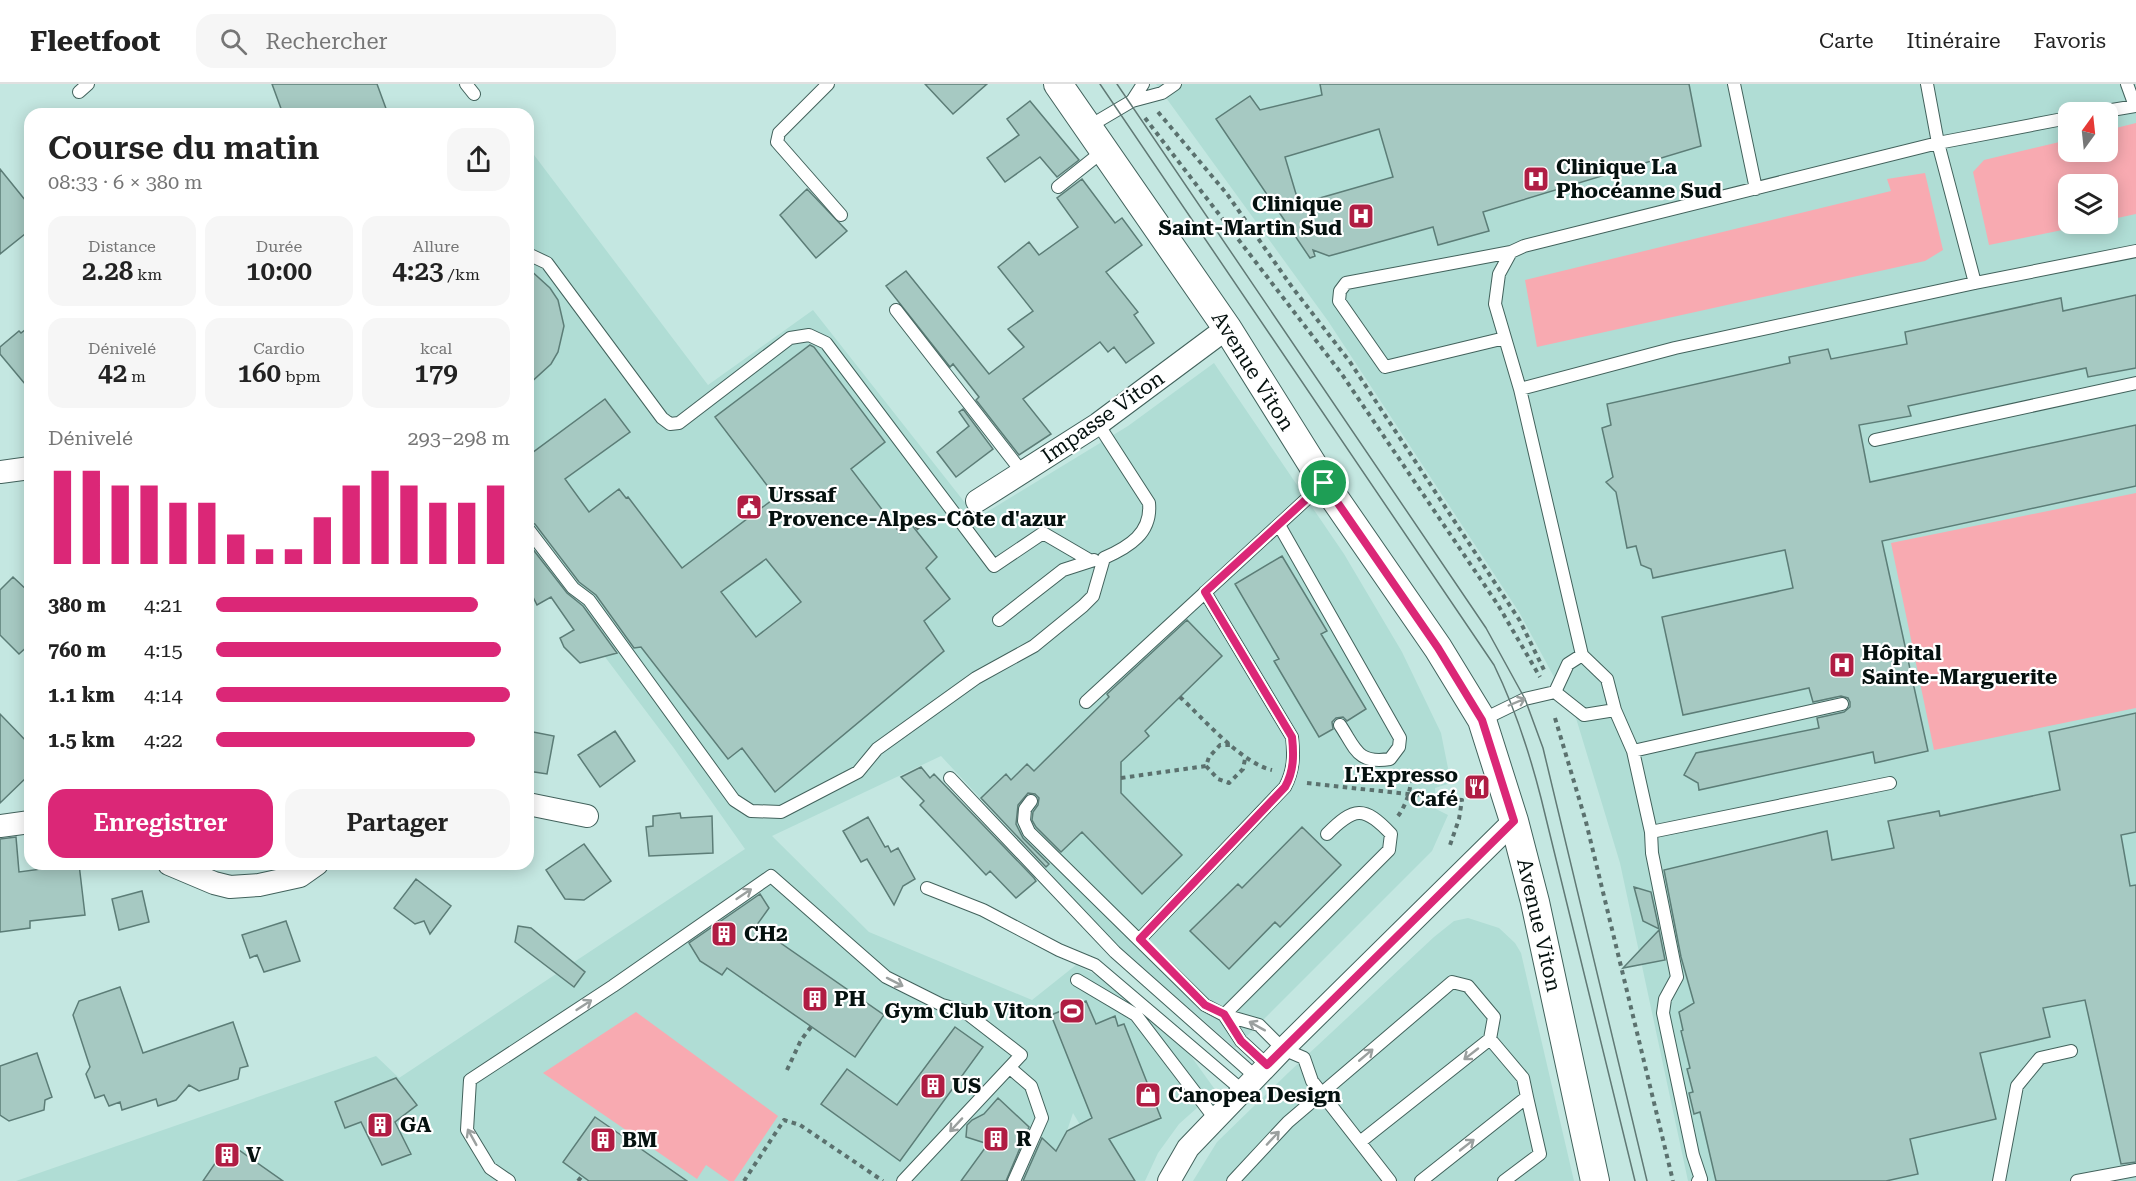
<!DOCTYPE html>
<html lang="fr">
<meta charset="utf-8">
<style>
:root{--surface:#fff;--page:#f6f6f6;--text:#222;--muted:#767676;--line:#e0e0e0;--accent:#db2777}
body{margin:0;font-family:"Roboto Serif",serif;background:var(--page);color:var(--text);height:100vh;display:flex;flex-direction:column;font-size:22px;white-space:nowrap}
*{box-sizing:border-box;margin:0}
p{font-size:20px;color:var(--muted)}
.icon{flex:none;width:33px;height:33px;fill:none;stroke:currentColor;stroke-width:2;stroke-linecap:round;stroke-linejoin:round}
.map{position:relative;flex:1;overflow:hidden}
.sheet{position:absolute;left:24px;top:24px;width:510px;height:762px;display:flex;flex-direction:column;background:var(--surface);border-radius:18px;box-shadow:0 3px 15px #0003}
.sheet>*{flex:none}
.needle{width:39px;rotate:15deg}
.buttons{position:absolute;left:2058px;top:18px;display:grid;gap:12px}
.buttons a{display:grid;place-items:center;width:60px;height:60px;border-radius:12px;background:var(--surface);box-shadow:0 3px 15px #0003;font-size:30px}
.pin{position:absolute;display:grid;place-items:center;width:51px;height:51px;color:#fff;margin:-26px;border:3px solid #fff;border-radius:50%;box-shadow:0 2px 6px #0007}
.round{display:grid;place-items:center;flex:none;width:63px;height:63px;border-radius:18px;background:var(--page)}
.headline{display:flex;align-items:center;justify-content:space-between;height:102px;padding:0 24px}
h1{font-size:33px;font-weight:600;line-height:45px}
.figures{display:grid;grid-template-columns:repeat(3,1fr);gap:9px;height:102px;padding:6px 24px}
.figures div{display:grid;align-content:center;border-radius:15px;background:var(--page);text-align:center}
.figures b{font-size:26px;font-weight:600}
.figures small{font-size:16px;font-weight:400}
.figures p{font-size:16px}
.chart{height:168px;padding:12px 24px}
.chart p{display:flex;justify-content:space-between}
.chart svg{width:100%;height:108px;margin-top:6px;stroke:var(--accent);stroke-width:6}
.button{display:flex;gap:12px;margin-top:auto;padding:12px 24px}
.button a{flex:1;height:69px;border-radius:18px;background:var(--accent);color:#fff;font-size:24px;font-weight:600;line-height:69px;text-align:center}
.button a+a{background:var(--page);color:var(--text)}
ul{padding:0 24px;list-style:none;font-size:20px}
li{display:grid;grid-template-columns:96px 72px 1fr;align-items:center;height:45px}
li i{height:15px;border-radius:8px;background:var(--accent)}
header{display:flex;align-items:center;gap:36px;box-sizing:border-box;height:84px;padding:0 30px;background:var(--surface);border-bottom:2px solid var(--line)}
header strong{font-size:28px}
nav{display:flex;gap:33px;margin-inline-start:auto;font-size:21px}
.search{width:420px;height:54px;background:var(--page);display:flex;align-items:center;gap:15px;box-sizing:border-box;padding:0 21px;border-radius:18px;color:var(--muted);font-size:22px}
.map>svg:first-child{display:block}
</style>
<header>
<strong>Fleetfoot</strong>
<div class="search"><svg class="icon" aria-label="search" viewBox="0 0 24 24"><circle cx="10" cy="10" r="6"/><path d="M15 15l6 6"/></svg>Rechercher</div>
<nav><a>Carte</a><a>Itinéraire</a><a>Favoris</a></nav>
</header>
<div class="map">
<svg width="2136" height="1097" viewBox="0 0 2136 1097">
<rect width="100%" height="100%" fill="#c4e7e1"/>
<path fill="#b0ddd5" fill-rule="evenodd" d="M1156,0H2136V1097H1688L1620,779L1576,634L1519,528L1328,237ZM2068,28H2108V68H2068ZM2068,100H2108V140H2068Z
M528,63L708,301L813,226L977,434L1128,342L1214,279L1344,470L1402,568L1441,649L1451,699L1435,704L1436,725L1448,731L1432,767L1235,964L1118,862L941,672L772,752L869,848L1032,916L1076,881L1104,895L1188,968L1216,1007L1179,1040L1158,1069L1145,1097H1114L1073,1029L1067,1047L1041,1097H16L376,972L399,994L745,765L673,663L528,471Z
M1468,834L1499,844L1515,859L1521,869L1574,1097H1193L1217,1058L1288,989L1434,853L1454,837Z"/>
<path fill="#f8aab1" d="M2136,39V130L2108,136V100H2068V140H2091L1989,161L1973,88L1984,76L2068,56V68H2108V46Z
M1925,89L1943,166L1925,177L1537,263L1525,196L1891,107L1887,95Z
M2136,409V624L1934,666L1891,459Z
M636,928L778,1032L734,1097H729L706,1081L697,1095L543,989Z"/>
<path fill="#a6c9c2" stroke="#5c7d77" stroke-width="1.5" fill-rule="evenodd" d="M272,0H377L388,30H283Z
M925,0H987L953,30Z
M1320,0H1689L1701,62L1483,128L1489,147L1438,161L1433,143L1329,172L1313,166L1315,172L1310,174L1216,35L1250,12L1260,26L1322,11ZM1379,45L1393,93L1299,120L1285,73Z
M1030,17L1079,76L1057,93L1040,73L1005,98L987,74L1019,51L1007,35Z
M0,85L30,122V146L0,170Z
M1082,95L1115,139L1122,134L1142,161L1106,188L1138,228L1134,231L1154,259L1126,279L1114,263L1108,268L1100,258L1023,315L1051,350L1019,371L976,316L979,313L953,280L950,283L886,202L906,187L989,290L1024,263L1008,245L1033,227L998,183L1029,158L1039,171L1078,143L1057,114Z
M807,105L847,147L816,174L780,131Z
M528,184L550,204L558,216L564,242L558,268L551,280L528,301Z
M2136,211V284L2088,293L2086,284L1908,322L1911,332L1859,341L1870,398L2136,341V402L1882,457L1928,667L1875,679L1873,668L1699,706L1698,699L1684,691L1696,669L1819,644L1817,634L1844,628L1850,623V618L1848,614L1841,612L1813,618L1809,604L1683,631L1662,533L1793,504L1785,466L1653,494L1651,485L1641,481L1636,462L1627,464L1616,408L1606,398L1613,393L1602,344L1611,341L1607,320L1790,279L1789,273L1828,265L1831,275L1907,260L1905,248L2061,214L2063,227Z
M30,242V306L0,270V263L19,247L21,249Z
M810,261L814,263L885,358L851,385L900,449L911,440L937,473L926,484L950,515L924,537L944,567L775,708L742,664L728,675L641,563L634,564L596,511L579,498L535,440L528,437V372L605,315L630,348L565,395L589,428L619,405L626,414L628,413L682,484L776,413L715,333ZM766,475L801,518L756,553L721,508Z
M963,325L993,365L956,393L937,368L969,342L959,328Z
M528,459L567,509L583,522L617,569L580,579L564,563L560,554L574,546L551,513L537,521L528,503Z
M1282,472L1327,547L1321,550L1366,625L1347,637L1343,633L1336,634L1332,638L1333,645L1319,653L1274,577L1279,575L1235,500Z
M13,493L30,509V560L19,570L0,551V506Z
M1187,536L1222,572L1145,647L1149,652L1121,678V709L1182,771L1142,810L1082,748L1061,768L1036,743L1032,736L1033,728L1038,721L1039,714L1035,710L1028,709L1018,721L1016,740L1023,754L1049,780L1046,783L981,714L1006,690L1011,696L1027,680L1034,687L1109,613L1107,610Z
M2136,629V748L2121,751L2130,802L2136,801V1078L2121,1080L2085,916L2043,924L2050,953L1980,969L1996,1035L1910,1055L1918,1090L1886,1097H1716L1700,1028L1694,1030L1689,1009L1693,1008L1687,985L1690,984L1681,947L1683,946L1679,928L1694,919L1681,873L1664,786L1827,747L1832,776L1894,764L1888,737L1939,727L1940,732L2060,706L2049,648Z
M0,630L30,661V690L0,719Z
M528,647L554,652L547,690L528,687Z
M615,647L635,677L600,703L578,671Z
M921,683L930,694L934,690L1034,794L1036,797L1016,814L990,787L986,791L920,721L924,717L901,693Z
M680,729L681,734L712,732L713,769L649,772L646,743L653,742V732Z
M868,733L885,763L888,762L891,768L898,764L915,795L903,802L894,821L867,775L861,778L843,747Z
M1302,743L1341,781L1280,843L1275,838L1229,885L1190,847L1238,800L1242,804Z
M16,753L19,788L79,780L85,831L30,837V844L0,848V755Z
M584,760L611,797L584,816L565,815L546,786Z
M416,795L451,822L430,850L424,837L415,840L394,824Z
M1634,803L1651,808L1659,845L1643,837Z
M142,807L149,838L119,846L112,815Z
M760,810L769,824L756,842L884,931L855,973L727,884L722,891L700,877L689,859Z
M286,837L300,877L264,888L257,871L250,874L242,851Z
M518,842L531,844L585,888L574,903L515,858Z
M1659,846L1665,876L1623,884Z
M120,903L143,969L233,938L248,982L240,984L238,995L199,1007L189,1001L176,1016L158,1022L156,1015L122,1026L120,1018L109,1022L104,1011L95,1014L86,990L90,983L73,931L79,917Z
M1086,917L1096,940L1115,932L1118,942L1124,940L1161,1034L1109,1055L1135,1097H1023L1042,1054L1056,1067L1067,1047L1092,1034L1051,931Z
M955,943L983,963L900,1077L821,1020L847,985L897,1021Z
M37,969L52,1013L45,1016L44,1026L9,1037L0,1031V982Z
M396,994L417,1021L395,1038L411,1070L382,1081L361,1038L345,1044L335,1018Z
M998,1014L1029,1043L1006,1097H961L988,1060L966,1053L967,1041L972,1036L984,1030Z
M595,1033L687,1097H589L563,1078Z
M229,1059L283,1097H203Z"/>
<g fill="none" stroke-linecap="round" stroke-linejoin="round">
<g stroke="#42625c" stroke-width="14">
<path id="service" d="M466,0L474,10
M828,0L779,49L777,58L841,131
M1734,0L1756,105
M1927,0L1938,59L1975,199
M2127,0L2135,22
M79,8L88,0
M1132,17L1162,9L1175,0
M2100,28L2136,22
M1088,43L1132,17L1143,0
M1058,103L1103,67
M528,170L547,179L662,334L670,340L679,339L790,254L809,251L826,259L994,482L1043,449L1091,477
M896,226L1022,388
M1505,254L1385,283L1339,217L1340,207L1346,199L1511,168
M1520,305L1675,264L1975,199L2136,167
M1875,356L2136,299
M1279,441L1400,654L1399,663L1390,675C1357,680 1356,665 1340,641
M528,445L573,504L589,516L734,716L751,727L781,728L858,688L877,665L976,594L1034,562L1083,522L1093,512L1104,474C1129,463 1152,449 1149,419L1098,340
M999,536L1063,486L1094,476
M1555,608L1568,580L1582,571
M1086,618L1324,399
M1482,636L1525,615L1555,608L1584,631L1615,626
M1633,667L1842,620
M950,694L1115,868L1256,993
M1890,699L1651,748L1633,667L1615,626L1607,595L1582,571L1520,305L1495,220L1499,190L1511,168L1524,162L1938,59L2068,34
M1031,717L1025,725L1024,737L1029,748L1205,921L1224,931L1259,941L1283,965L1304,974L1312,997L1390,1097
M1651,748L1652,769L1677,893L1665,915L1663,929L1693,1071L1701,1095L1698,1097
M927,804L983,826L1059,866L1095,881L1243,1007
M1140,855L1285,703C1294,686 1294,671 1292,653L1205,508
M1077,896L1136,931L1216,1036
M1224,931L1389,766L1391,750C1364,721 1354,723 1327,750
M1224,931L1241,957L1267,981
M1010,984L1031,1002L1042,1034L1014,1097
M509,1097L490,1084L467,1046L470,996L613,902L771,792L886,893L942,921L964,927L1021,971L903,1097
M1233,1097L1288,1038L1452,898L1468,902L1494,933L1490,955L1360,1058
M1421,1097L1527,1013L1523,994L1490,955
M1504,1097L1540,1070L1527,1013
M1999,1097L2017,1002L2040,974L2071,967
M2077,1097L2136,1086"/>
</g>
<g stroke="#42625c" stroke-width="24">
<path id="minor" d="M0,388L30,384
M977,417L1098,340L1227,244
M528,720L587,732
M0,742L30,738
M169,780L214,799L230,803L259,801L300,792L317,780
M1169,1097L1188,1064L1283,965L1514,737"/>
</g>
<g stroke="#42625c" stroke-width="30">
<path id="tertiary" d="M1058,0L1227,244L1324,399L1438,564L1482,636L1514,737L1535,818L1595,1097"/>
</g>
<path stroke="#5b716e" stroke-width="4" stroke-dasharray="4.5 4.5" stroke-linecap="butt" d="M1158,28L1227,110L1292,203L1350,278L1520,537L1544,586
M1145,34L1341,289L1498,521L1540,593
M916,445L934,431
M1180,613C1204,635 1241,679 1272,686
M1555,634L1586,738L1673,1097
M1206,682L1218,695L1229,699L1243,685L1245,675
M1121,694L1206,682L1209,673L1220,661H1231
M1307,699L1462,716L1459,735L1449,764
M1398,732C1407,720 1415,697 1408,683
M787,986L801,956L811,943
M578,1097L582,1092
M744,1097L784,1036L800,1041L883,1097"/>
<use href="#service" stroke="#fff" stroke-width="12"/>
<use href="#minor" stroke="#fff" stroke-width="22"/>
<use href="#tertiary" stroke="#fff" stroke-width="28"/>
<path stroke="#617975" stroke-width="1.5" d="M1100,0L1494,581C1515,624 1529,667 1541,714L1635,1097
M1117,0L1486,544L1525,615L1543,664L1647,1097"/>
</g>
<defs><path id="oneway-shaft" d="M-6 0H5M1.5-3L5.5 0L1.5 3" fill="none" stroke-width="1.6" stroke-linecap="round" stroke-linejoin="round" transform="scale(1.5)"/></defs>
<g stroke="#9ba09f">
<use href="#oneway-shaft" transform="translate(1517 618) rotate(-23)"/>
<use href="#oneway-shaft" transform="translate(744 810) rotate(-34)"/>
<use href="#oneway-shaft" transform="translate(895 898) rotate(27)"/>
<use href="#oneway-shaft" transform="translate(584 921) rotate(-33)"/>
<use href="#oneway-shaft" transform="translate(1257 942) rotate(-151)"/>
<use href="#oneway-shaft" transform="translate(1471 970) rotate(142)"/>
<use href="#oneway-shaft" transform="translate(1366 971) rotate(-40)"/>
<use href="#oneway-shaft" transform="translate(956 1041) rotate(133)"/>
<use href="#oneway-shaft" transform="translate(472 1053) rotate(-119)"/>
<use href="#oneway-shaft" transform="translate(1273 1054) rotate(-47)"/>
<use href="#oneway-shaft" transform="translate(1467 1061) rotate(-38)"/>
</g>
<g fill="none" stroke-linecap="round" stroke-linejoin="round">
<g stroke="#fff" stroke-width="12">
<path id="route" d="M1324,399L1438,564L1482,636L1514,737L1267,981L1241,957L1224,930L1205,921L1140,855L1285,703C1294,687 1294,671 1292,653L1205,508Z"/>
</g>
<use href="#route" stroke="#db2777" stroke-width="8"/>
</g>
<defs>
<g id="hospital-square" transform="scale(1.35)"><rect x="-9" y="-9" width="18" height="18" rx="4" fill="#b01d43" stroke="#fff"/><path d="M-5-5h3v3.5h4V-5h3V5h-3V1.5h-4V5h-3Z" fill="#fff"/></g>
<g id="civic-square" transform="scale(1.35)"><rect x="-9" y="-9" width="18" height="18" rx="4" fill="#b01d43" stroke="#fff"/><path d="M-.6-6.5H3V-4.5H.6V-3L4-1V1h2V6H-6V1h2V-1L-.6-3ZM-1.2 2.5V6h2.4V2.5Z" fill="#fff"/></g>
<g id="restaurant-square" transform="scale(1.35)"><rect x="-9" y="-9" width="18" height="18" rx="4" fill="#b01d43" stroke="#fff"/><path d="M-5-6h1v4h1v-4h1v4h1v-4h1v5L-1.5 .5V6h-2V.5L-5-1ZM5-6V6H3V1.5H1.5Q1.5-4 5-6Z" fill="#fff"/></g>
<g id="building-square" transform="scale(1.35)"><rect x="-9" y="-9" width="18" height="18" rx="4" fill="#b01d43" stroke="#fff"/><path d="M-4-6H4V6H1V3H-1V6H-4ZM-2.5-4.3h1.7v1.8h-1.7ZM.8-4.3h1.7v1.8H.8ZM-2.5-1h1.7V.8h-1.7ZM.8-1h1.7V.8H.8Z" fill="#fff"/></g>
<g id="stadium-square" transform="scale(1.35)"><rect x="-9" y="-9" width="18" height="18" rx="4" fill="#b01d43" stroke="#fff"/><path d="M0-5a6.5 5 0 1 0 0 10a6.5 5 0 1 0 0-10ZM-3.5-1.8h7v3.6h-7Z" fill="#fff"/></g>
<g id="shop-square" transform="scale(1.35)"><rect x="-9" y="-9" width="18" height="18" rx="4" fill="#b01d43" stroke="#fff"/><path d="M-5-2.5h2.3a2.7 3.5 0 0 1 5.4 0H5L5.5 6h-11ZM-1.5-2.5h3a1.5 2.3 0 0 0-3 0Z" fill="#fff"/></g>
</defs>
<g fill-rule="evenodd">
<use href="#hospital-square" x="1536" y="95"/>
<use href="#hospital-square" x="1361" y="132"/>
<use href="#civic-square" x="749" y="423"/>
<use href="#hospital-square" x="1842" y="581"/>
<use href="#restaurant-square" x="1477" y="703"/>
<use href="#building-square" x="724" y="850"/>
<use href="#building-square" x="815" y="915"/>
<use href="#stadium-square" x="1072" y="927"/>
<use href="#building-square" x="933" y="1002"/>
<use href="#shop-square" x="1148" y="1011"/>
<use href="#building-square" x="380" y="1041"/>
<use href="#building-square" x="996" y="1055"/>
<use href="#building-square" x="603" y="1056"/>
<use href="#building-square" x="227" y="1071"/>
</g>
<g text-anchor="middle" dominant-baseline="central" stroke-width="4.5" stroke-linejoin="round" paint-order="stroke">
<g font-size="21" font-weight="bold" fill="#05110f" stroke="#fff" text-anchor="start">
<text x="1556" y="83">Clinique La<tspan x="1556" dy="24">Phocéanne Sud</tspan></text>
<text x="1342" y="120" text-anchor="end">Clinique<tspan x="1342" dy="24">Saint-Martin Sud</tspan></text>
<text x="768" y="411">Urssaf<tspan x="768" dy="24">Provence-Alpes-Côte d'azur</tspan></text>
<text x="1862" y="569">Hôpital<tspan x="1862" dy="24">Sainte-Marguerite</tspan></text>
<text x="1458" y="691" text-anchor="end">L'Expresso<tspan x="1458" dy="24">Café</tspan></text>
<text x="744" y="850">CH2</text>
<text x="834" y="915">PH</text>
<text x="1052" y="927" text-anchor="end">Gym Club Viton</text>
<text x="952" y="1002">US</text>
<text x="1168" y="1011">Canopea Design</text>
<text x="400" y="1041">GA</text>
<text x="1016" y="1055">R</text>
<text x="622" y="1056">BM</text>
<text x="246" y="1071">V</text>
</g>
<g font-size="21" fill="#05110f" stroke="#fff">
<text transform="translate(1253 287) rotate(58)">Avenue Viton</text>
<text transform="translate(1103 333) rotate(-35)">Impasse Viton</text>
<text transform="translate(1539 841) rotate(77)">Avenue Viton</text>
</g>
</g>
</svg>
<div class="buttons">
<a><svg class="needle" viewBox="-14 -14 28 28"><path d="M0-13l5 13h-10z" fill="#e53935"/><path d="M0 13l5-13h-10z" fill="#767676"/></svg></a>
<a><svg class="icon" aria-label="layers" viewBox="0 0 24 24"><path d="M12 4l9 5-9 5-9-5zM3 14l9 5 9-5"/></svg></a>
</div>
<div class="pin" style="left:1324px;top:399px;background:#1e9e55"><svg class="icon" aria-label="arrive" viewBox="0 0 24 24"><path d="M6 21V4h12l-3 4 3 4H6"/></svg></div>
<section class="sheet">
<div class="headline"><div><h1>Course du matin</h1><p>08:33 · 6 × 380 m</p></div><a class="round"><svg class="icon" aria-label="share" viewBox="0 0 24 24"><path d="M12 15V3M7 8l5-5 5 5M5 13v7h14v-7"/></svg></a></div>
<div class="figures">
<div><p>Distance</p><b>2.28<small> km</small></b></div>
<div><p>Durée</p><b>10:00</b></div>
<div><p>Allure</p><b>4:23<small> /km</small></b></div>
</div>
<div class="figures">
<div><p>Dénivelé</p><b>42<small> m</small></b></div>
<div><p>Cardio</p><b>160<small> bpm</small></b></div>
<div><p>kcal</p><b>179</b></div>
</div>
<div class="chart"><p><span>Dénivelé</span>293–298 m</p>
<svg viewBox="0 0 160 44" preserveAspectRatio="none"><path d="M5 44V6M15 44V6M25 44V12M35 44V12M45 44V19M55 44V19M65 44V32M75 44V38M85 44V38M95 44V25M105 44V12M115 44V6M125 44V12M135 44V19M145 44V19M155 44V12"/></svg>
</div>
<ul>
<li><b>380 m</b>4:21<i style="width:89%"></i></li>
<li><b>760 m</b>4:15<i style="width:97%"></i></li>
<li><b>1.1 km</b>4:14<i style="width:100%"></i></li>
<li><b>1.5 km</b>4:22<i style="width:88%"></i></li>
</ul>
<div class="button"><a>Enregistrer</a><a>Partager</a></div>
</section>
</div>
